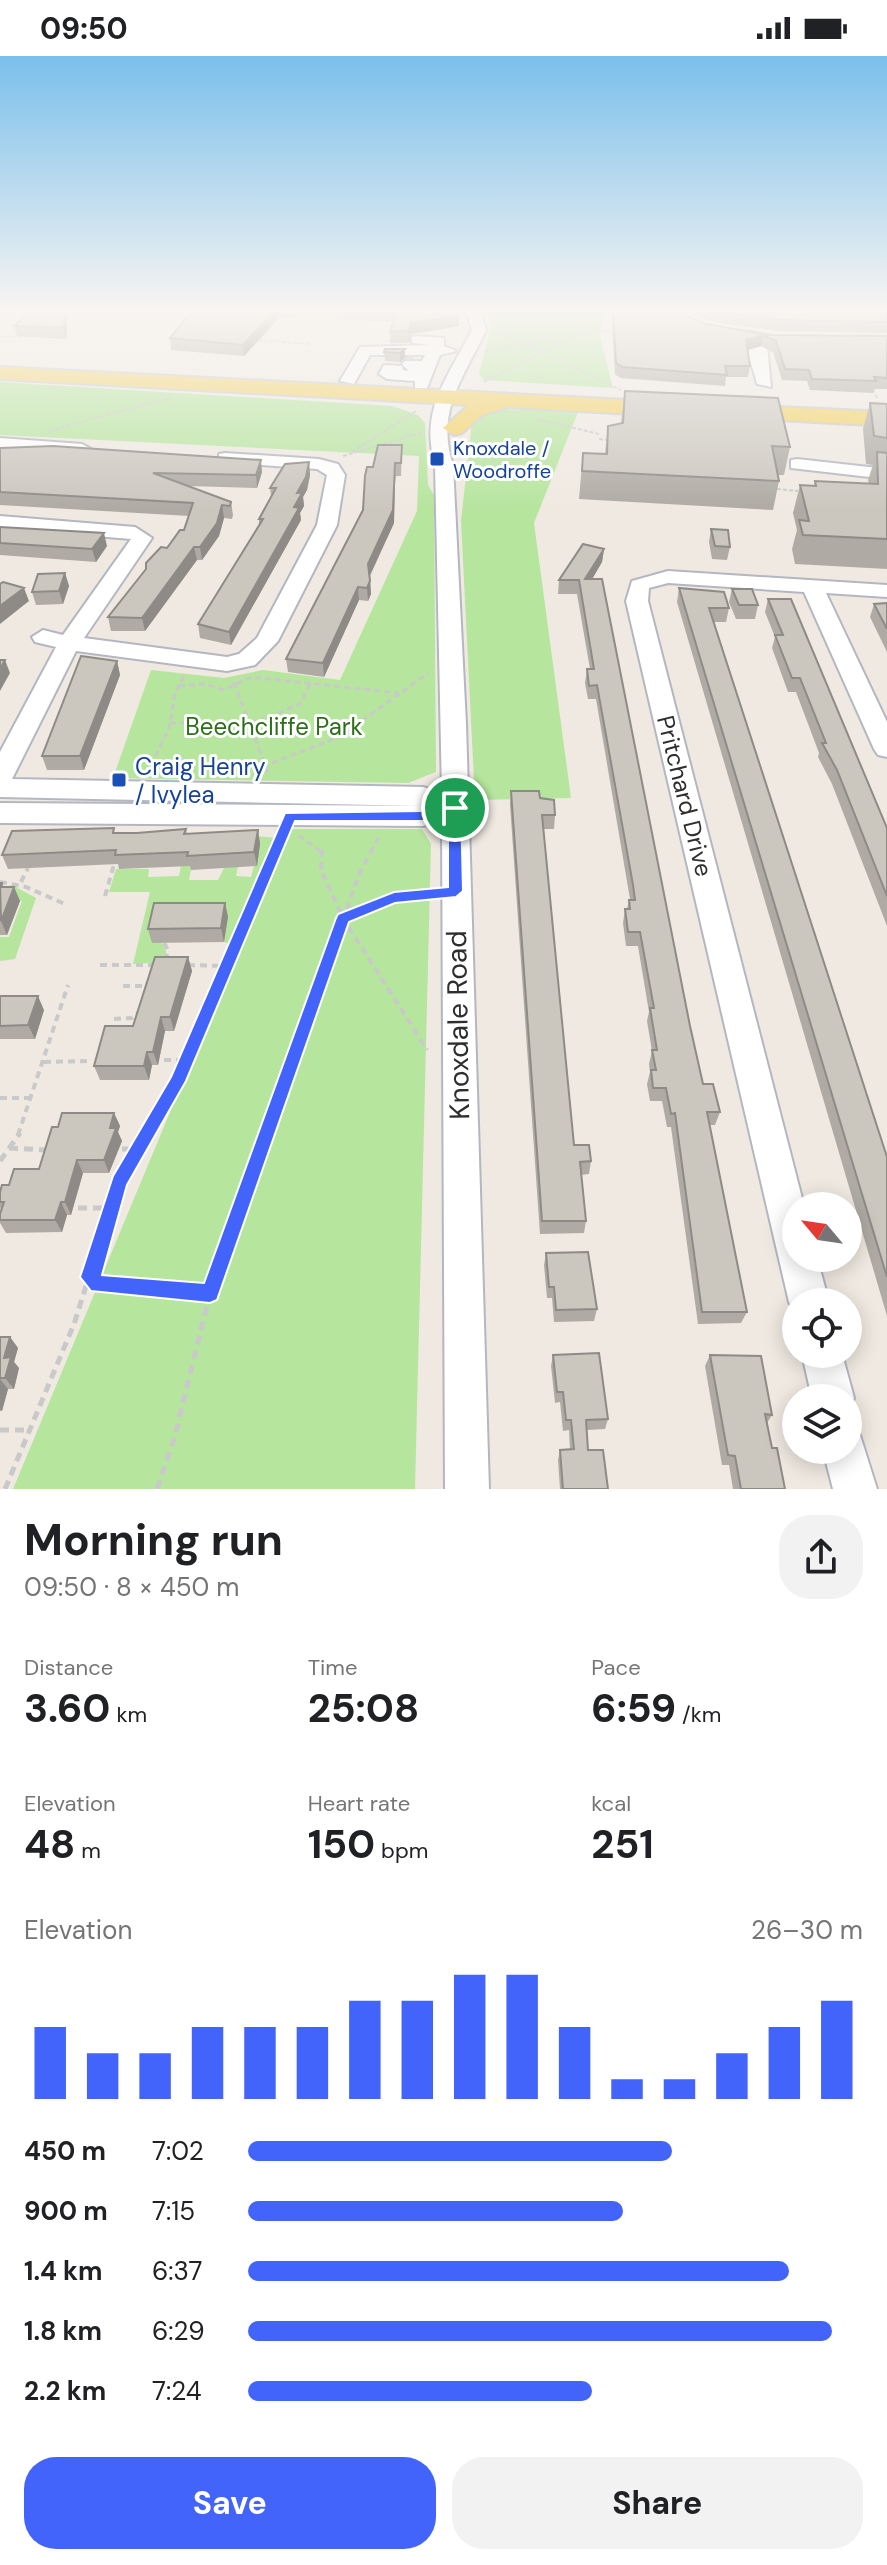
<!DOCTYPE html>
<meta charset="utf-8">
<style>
:root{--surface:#fff;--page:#f2f2f2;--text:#202124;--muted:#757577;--accent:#4264fb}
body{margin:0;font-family:"DM Sans",sans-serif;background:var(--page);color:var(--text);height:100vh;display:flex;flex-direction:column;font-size:30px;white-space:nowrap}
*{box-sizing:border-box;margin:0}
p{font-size:26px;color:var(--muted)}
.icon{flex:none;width:44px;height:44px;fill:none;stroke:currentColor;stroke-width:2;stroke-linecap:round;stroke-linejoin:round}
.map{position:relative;height:1433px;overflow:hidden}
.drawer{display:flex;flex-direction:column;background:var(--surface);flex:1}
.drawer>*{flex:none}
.needle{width:52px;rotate:299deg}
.tools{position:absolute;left:782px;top:1136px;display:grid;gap:16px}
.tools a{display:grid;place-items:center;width:80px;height:80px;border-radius:50%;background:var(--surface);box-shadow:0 4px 20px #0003;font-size:40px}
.pin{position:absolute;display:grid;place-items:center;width:68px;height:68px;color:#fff;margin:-34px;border:4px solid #fff;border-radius:50%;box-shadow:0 2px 8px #0007}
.round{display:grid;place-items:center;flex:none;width:84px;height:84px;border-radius:32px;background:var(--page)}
.headline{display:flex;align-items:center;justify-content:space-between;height:136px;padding:0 24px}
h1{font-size:44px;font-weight:700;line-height:60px}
.metrics{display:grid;grid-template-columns:repeat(3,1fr);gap:12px;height:136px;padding:8px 24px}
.metrics div{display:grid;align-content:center}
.metrics b{font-size:40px;font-weight:700}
.metrics small{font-size:22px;font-weight:400}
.metrics p{font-size:22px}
.chart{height:224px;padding:16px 24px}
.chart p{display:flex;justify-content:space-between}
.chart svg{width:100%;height:144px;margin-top:8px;stroke:var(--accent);stroke-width:6}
.primary-button{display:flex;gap:16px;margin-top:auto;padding:16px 24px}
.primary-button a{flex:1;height:92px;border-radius:32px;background:var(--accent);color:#fff;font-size:32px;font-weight:700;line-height:92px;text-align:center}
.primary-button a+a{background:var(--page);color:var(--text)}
ul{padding:0 24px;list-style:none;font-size:26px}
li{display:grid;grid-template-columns:128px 96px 1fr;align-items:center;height:60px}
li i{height:20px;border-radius:10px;background:var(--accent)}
.status{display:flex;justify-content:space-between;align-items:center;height:56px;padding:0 40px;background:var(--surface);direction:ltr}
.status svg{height:22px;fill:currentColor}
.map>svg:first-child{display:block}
</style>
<div class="status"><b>09:50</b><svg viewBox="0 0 49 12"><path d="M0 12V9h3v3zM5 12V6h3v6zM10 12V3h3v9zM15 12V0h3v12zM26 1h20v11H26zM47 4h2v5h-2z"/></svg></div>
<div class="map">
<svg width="887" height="1433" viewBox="0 0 887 1433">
<rect width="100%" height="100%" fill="#efe9e1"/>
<path fill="#b6e59e" d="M483,252H606L599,277L613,332L484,324L479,318L491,269Z
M0,326L392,350L418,359L425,367L428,429L434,439L436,716L408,727L113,722L151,614L224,622L263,614L340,624L417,455L419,400L0,379Z
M499,353L578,356L534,467L571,742L475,744L461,465L472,365L480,357Z
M288,773H422L431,788L415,1433H13Z
M247,779L276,782L231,888L224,886L228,861L152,886L162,887L166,895L164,906L133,908L150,836H109L116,813H149L148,821L179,820L181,809L195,792L189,824H218L225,810H238L236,820L251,821L254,810Z
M12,829L36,842L15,903L0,905V881H9L22,845H14L5,831Z"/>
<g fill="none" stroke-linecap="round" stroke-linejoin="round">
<path stroke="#c8c4bd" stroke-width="16" stroke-dasharray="16 8" stroke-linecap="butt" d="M401,299L414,300"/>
<g stroke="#b4b7c1" stroke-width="4">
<path id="minor" d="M465,252H479L486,274C464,322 435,354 453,409L466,668L489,1433H445L442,765L423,770L0,767V747L423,750L0,741V696L56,591L35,586L32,581L43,574L63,579L131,483L0,472V460L135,471L152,482L84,582L227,601L239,598L257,582L317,469L327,419L317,413L219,406V398L225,397L319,403L338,408L345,419L337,469L278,585L255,609L227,615L76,595L12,723L423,731L442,737L435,409C419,353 448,322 472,274Z
M748,275L766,279L771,331L757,328C753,309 746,297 741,279Z
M417,280L444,282V290L456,295L440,299L427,332H415V325L387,323L379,318L384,309L402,310L403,314L409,315L402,308L405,305H422L425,299H370L354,328L340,325L360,291L429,289L412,287V281Z
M0,382L82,388L91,393L82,398L0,392Z
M797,403L887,413V423L791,412V404Z
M668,515L887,529V541L826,537L887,666V701L878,699L874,693L804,536L668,527L649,532L648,545L804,1150H796V1202H817L829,1246H796V1260L789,1246L626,545L632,525Z
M802,1298H842L854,1342L848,1357V1342H812Z
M848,1374L860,1379L877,1433H833L823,1394H848Z"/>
</g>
<g stroke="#c9c9c9" stroke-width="4">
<path id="major" d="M0,311L667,346L678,353L667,360L508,351L482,359L462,377L454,379L443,372L469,349L0,323Z
M736,349L887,356V370L728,361L725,356L728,351Z"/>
</g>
<path stroke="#c9c9c9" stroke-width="2" stroke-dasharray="4 2" stroke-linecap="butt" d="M494,274L621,334
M0,281L32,280
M258,284L310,288
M485,296L570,282L595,274L614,276
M484,326L566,284
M873,333L878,344
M537,363L599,378
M49,375L169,342
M599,383L609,384
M352,396L416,355
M343,400L423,376
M777,433L798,435"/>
<path stroke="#c9c9c9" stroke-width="3" stroke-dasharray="6 4" stroke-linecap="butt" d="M234,626L269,720
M179,630L206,628L224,634L251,621L399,637
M170,667L251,668L300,648L310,628
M146,718L169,673L175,637L185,618
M244,718L339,681L428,617
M299,780L322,796
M273,796L281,777
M371,796L380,779"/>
<path stroke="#c9c9c9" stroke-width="4" stroke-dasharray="7 5" stroke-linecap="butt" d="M322,794L321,814L343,862L427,994
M0,826L26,831L67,849
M21,826L28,812
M105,840L115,805
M344,862L394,842L432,838
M164,887L168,894L166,902
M100,909H156
M188,909L224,910
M123,930H145L149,926
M114,963L132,962L140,955
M164,1004H184
M44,1006L91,1005
M0,1042H32
M18,1079L68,929
M146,1079L177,1025L274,794
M266,1079L360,816L372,794"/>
<path stroke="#c9c9c9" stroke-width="5" stroke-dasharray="9 6" stroke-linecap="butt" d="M9,1092L45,1094
M122,1093H138
M0,1105L20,1077
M78,1152H111
M89,1221L98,1228L210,1237
M0,1374H28
M5,1433L74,1268L119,1126L147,1077
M157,1433L174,1383L210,1237L267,1077"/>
<use href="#minor" fill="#fff" fill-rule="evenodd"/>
<use href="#major" fill="#f2d163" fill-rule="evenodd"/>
</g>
<path fill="#afaba4" d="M34,252H68L66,283L17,280L14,270Z
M154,252H300L294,261H280L244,300L171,294L170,282L192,256L154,254Z
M337,252H454L459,270L411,278L409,287H390V276L393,266L337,263Z
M624,252H659L670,258L706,268L770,279L887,280V333H874L873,337L810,334L807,325L782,324L773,296L761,290L748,294L750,310L748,321H726L725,330L620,322L615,318L612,265L613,254L625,255Z
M697,252H853L852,255L887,256V277L778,275L720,267L697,260Z
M405,293V302L400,306L385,305L384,296Z
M625,335L790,391L784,419H778L779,425L773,454L579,443L583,397L605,398L608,370L621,367Z
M870,347L887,348V513L795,508L792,493L797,474L793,457L800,429L814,430L815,425L869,428L868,424L873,409L866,408L863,373Z
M402,389L401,420H396L395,427L394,467L370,520L371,538L368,545L359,544L324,621L288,616L286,603L363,454L373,411Z
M0,392L262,416L257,432L188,430L231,446L233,459L232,463L224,462L219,480L202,504H197L145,575H111L108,561L167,492L184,474L189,460L0,449Z
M309,406L310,419L307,434L303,441L304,450L300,457L301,464L231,589L200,582L198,568L259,469V463L271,440L270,432Z
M0,471L107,490L96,506L0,499Z
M711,473L730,491L727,504L712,503L709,486Z
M604,493L602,506L592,523L703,1028L720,1056L715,1069H710L747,1256L741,1267L698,1268L671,1071H667L662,1045H650L647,1028L650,1016L649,1008L652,995L647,965L649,956L638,890H626L623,867L625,853H627L629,844L630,843L596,643H588L585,627L587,613H590L577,538H558L559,524Z
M65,517L69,530L63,548L36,549L32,536Z
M679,532L729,552L726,566H714L887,1101V1260L677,546Z
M732,533L758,549L755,563H736L729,546Z
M768,543L887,772V870L832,728L818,701L819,697L796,636H788L772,592L775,581L765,556Z
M887,547V596L870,561L874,548Z
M117,605L120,619L84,714H47L42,700Z
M511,735L540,742L555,759L554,773H543L574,1089L591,1105L589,1118L581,1119L586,1165L584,1177L540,1178L510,749Z
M186,773L187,778L258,774L260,788L257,810L191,814L190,810L119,813L118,808L8,813L2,799L115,777H137Z
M0,827H2L4,831H14L20,845L7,879H0Z
M225,847L228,861L224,886L152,887L148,873Z
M188,901L192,915L174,975H165L158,1009H152L149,1024H100L94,1010L133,970Z
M0,940L44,954L35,983H0Z
M114,1057L120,1070L118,1076L122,1085L109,1117H83L71,1159H67L62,1176L6,1177L0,1167L1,1154L0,1151V1136L9,1129L39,1113Z
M546,1197L597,1253L594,1265L554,1266L552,1242H547L544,1209Z
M0,1281H10L18,1292L14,1306L19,1312L14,1333H8L2,1355H0Z
M553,1299L608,1363L605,1373L587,1374L588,1394L608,1433H560L558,1404L560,1394H570L569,1374L563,1375L560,1346L555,1347L551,1310Z
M710,1299L772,1359L767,1367L772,1392L785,1433H733L729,1409H722L705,1310Z"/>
<path fill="#8e8b86" d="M65,252H68L66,283L64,272Z
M277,252H279L280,261L244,300L243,289Z
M294,252H300L294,261Z
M459,259V270L411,278L409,287V275L411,267Z
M763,279L761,290L744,295L746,284Z
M405,293V302L400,306V297Z
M261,404L262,416L257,432L256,419Z
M309,406L310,419L307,434L303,441L304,450L300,457L301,464L231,589L229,576L294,451L297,437Z
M395,407L394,467L369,521L368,508Z
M222,449L224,462L219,480L202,504L200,491Z
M104,477L107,490L96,506L92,493Z
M194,491L197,504L145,575L142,562Z
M604,493L602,506L584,537L585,523Z
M65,517L69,530L63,548L59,535Z
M370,525L371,538L368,545L367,532Z
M358,531L359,544L324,621L323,607Z
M24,532L29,545L0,568V550Z
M5,604L10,617L0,635V613Z
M117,605L120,619L84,714L80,700Z
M258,774L260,788L257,810L254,796Z
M14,831L20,845L7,879L1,865Z
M225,847L228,861L224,886L221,872Z
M188,901L192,915L174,975L170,961Z
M38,940L44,954L35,983L28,969Z
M161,961L165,975L158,1009L153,996Z
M147,996L152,1009L149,1024L144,1010Z
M114,1057L120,1070L118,1076L122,1085L109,1117L104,1104Z
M77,1104L83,1117L71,1159L65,1146Z
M61,1146L67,1159L62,1176L55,1164Z
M10,1281L18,1292L14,1306L19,1312L14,1333L5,1322L4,1302Z
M0,1323L8,1333L2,1355L0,1353Z"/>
<path fill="#cbc7bf" stroke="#8e8b86" stroke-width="2" d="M34,252H65L64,272L14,270Z
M195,252H277L243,289L170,282Z
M339,252H454L459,259L411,267L409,275L390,276L397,255Z
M630,252H659L670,258L677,256L706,268L770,279L887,280V322L874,321L876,325L812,323L809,314L785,313L776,285L763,279L746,284L750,310H725L727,319L622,311L616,307L613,254L632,255Z
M709,252H851L850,255L887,256V266L780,264L722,256Z
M385,293H405L400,297L384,296Z
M625,335L778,342L790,391L772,390L779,425L582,415L583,397L607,398L608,370L623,367Z
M870,347L887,348V382L874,380Z
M378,389H402L401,407H395L393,454L368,508L370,525L367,532L358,531L323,607L286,603L363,454L365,420L367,411H373Z
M53,390L261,404L256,419L153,417L231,446L230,450L222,449L217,467L200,491H194L142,562L108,561L146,513V507L161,491L167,492L180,474H184L193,447L0,436V392Z
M877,396L887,397V483L803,479L799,464L809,465L800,429L816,430L815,425L878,428Z
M309,406L306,421L297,437H302L294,451L299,452L229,576L198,568L263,463H259L276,432H270L285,408Z
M0,471L104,477L92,493L0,487Z
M711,473L728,474L730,491L715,490Z
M583,488L604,493L585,523H602L690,970L703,1028H713L720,1056H707L747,1256H702L675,1057L671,1058L666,1032H653L651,1014H656L652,994H657L650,952H654L640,876H628L625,853H630L629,844H635L633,829L597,629L589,630L587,613H594L579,524H559Z
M65,517L59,535L32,536L38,518Z
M3,526L24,532L0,550V528Z
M679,532L724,536L729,552H709L887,1101V1221Z
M732,533H752L758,549H739Z
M768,543H791L887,772V840L837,714L822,687H826L800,622H792L775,579H783Z
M887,547V573L874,548Z
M81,600L117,605L80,700H42Z
M0,604H5L0,613Z
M511,735H539L540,742L554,744L555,759H542L574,1089H589L591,1105L580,1106L586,1165H542Z
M114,772L113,777H137L186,773L184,778L258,774L254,796L187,800L188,796L115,799L116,794L2,799L12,775Z
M0,827H2L1,831H14L1,865Z
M154,847H225L221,872L148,873Z
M155,901H188L170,961H161L153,996H147L144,1010H94L105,970H133Z
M0,940H38L28,969L0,970Z
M62,1057H114L110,1072H116L104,1104H77L65,1146H61L55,1164H0V1158L4,1146H0V1136L2,1129H9L14,1113H39L52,1071H58Z
M588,1196L597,1253L556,1254L554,1231H549L546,1197Z
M0,1281H10L4,1302L11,1301L5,1322H0Z
M599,1297L608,1363L586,1364L588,1394H603L608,1433H563L560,1394L574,1393L571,1364H566L563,1336H557L553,1299Z
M710,1299L761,1300L772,1359L765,1358L772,1392H777L785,1433H741L735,1400L728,1399Z"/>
<linearGradient id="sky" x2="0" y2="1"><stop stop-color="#7abfeb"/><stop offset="0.56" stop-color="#f8f5f2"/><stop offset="1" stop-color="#f8f5f2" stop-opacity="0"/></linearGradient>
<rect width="887" height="453" fill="url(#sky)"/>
<path fill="#4264fb" stroke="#fff" stroke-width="2" fill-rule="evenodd" d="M455,748L461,752L463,835L456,841L395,847L349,866L217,1244L210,1247L91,1235L80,1221L113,1120L171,1021L285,757L423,755ZM448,759V831L394,836L338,858L336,862L204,1227L102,1219L127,1129L186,1025L295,765H423Z"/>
<g fill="#1a4fb4" stroke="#fff" stroke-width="3">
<rect x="429" y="395" width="16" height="16" rx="4"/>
<rect x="111" y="716" width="16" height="16" rx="4"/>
</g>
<g text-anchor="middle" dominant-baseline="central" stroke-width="6" stroke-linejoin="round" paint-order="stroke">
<g font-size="20" fill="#164399" stroke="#fff" text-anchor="start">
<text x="453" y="392">Knoxdale /<tspan x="453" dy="23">Woodroffe</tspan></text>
</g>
<g font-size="24" fill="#2c6e1b" stroke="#fff">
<text x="274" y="670">Beechcliffe Park</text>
</g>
<g font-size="24" fill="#164399" stroke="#fff" text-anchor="start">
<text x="135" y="710">Craig Henry<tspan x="135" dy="28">/ Ivylea</tspan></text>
</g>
<g font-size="24" fill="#2e2e2e" stroke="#fff">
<text transform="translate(685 740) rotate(76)">Pritchard Drive</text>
</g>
<g font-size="28" fill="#2e2e2e" stroke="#fff">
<text transform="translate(458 969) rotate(-91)">Knoxdale Road</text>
</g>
</g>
</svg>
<div class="tools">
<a><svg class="needle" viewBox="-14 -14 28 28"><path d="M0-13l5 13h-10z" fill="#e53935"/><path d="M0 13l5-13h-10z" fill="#757577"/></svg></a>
<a><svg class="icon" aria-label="locate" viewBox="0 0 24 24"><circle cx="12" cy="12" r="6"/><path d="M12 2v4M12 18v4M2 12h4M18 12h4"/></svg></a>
<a><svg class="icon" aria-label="layers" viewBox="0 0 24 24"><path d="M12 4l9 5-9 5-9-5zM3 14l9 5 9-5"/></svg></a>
</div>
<div class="pin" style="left:455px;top:752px;background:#1e9e55"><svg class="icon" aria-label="arrive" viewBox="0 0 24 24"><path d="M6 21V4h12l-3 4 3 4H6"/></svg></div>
</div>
<section class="drawer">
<div class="headline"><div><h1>Morning run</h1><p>09:50 · 8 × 450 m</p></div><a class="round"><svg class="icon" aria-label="share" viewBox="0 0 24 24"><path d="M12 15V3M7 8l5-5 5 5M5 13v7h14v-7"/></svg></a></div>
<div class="metrics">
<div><p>Distance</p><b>3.60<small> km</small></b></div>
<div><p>Time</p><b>25:08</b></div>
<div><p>Pace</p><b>6:59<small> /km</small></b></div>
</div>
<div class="metrics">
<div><p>Elevation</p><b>48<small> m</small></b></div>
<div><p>Heart rate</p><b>150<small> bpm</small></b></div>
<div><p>kcal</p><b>251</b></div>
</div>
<div class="chart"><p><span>Elevation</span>26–30 m</p>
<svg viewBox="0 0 160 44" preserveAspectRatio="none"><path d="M5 44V22M15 44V30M25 44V30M35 44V22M45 44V22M55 44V22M65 44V14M75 44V14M85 44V6M95 44V6M105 44V22M115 44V38M125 44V38M135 44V30M145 44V22M155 44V14"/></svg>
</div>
<ul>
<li><b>450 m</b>7:02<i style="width:69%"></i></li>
<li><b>900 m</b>7:15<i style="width:61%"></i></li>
<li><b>1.4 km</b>6:37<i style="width:88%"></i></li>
<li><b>1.8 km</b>6:29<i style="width:95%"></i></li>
<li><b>2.2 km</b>7:24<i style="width:56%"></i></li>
</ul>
<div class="primary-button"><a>Save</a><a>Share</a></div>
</section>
